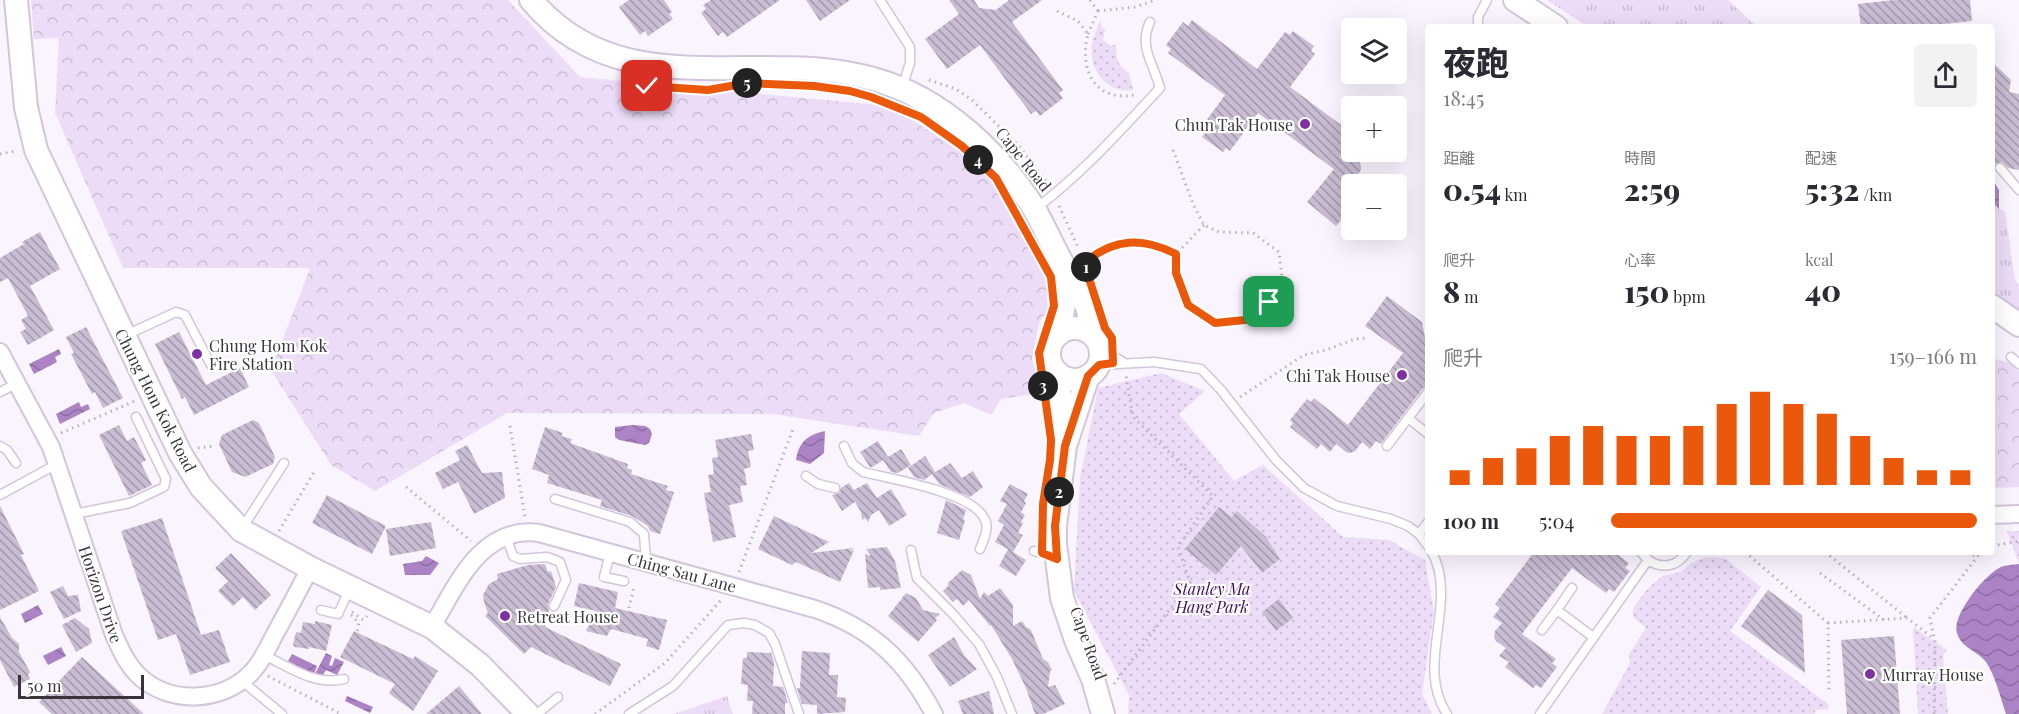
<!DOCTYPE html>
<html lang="zh-TW">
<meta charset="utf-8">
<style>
:root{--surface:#fff;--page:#f2f2f3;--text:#2b2b33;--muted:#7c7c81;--accent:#ea580c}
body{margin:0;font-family:"Playfair Display","Noto Sans TC",serif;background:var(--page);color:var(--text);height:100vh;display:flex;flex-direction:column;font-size:22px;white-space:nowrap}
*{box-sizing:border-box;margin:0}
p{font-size:20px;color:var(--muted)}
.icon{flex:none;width:33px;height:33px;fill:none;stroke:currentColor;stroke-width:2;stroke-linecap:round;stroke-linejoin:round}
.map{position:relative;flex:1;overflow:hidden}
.details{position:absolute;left:1425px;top:24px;width:570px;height:531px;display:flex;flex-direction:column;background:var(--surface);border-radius:6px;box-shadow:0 6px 24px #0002}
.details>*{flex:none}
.tools{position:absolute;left:1341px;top:18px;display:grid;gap:12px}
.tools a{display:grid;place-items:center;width:66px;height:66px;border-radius:6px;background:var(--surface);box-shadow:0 6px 24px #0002;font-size:30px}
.scale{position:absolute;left:18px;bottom:15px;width:126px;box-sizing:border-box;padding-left:6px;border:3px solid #39333c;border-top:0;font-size:16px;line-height:21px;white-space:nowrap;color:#39333c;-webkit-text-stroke:4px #fff;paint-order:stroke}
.pin{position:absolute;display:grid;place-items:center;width:51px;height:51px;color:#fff;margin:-26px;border-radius:12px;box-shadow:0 3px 9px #0006}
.km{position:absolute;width:30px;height:30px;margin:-15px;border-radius:50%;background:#222;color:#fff;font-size:16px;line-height:30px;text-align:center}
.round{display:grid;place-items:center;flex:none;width:63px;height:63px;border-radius:6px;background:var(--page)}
.head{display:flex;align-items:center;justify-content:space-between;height:102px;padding:0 18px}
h1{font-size:33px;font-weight:800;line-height:45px}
.stats{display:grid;grid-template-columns:repeat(3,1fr);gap:9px;height:102px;padding:6px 18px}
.stats div{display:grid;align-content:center}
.stats b{font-size:30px;font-weight:800}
.stats small{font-size:16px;font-weight:400}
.stats p{font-size:16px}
.chart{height:168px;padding:12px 18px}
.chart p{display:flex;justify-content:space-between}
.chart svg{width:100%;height:108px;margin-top:6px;stroke:var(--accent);stroke-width:6}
ul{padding:0 18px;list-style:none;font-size:20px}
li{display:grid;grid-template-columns:96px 72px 1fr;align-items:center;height:45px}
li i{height:15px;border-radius:8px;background:var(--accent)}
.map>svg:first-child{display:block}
</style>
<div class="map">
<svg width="2019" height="714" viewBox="0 0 2019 714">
<defs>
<pattern id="grass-tufts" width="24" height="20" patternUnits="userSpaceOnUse" patternTransform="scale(1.5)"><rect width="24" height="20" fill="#ecdcf7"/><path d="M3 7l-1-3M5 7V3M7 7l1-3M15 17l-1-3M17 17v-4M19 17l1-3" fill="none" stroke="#cbbdd5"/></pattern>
<pattern id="forest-crowns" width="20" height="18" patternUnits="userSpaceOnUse" patternTransform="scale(1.5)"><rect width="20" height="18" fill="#ecdcf7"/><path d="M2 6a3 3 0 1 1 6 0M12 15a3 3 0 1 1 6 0" fill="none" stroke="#cbbdd5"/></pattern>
<pattern id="park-dots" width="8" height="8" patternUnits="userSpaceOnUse" patternTransform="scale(1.5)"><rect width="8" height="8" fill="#ecdcf7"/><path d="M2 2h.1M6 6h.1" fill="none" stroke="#cbbdd5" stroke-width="1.8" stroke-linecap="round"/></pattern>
<pattern id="water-waves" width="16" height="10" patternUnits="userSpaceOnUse" patternTransform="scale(1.5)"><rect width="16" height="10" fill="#ac84c5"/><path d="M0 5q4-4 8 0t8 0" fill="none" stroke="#8d6da1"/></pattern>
<pattern id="building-back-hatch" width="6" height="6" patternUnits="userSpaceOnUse" patternTransform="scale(1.5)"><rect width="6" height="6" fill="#c9bcd3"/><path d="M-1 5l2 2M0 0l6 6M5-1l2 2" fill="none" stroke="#a499ac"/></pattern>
</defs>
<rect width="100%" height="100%" fill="#faf4fe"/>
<path fill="url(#grass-tufts)" d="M1547,0H1728L1757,27H1588Z
M1992,204L2005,212L2015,280L2019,285V317L1992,299Z
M727,696L733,714H674Z"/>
<path fill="url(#forest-crowns)" d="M31,0H508L580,77L890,106L1008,181L1060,271L1056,298L1039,323L1032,358L1043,393L1001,399L991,415L964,403L934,413L919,436L772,414L507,413L375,491L331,465L271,370L310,268H123L55,113L59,38L34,39Z
M1995,359L2013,364L2019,371V487L1992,488V362Z"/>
<path fill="url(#park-dots)" d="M1100,21L1102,27L1105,29L1103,40L1111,46L1116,44C1116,58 1117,65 1129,73L1133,90C1106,94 1088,69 1092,43C1094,36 1097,28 1100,21Z
M1161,373L1205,391L1179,414L1234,481L1263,465L1343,537L1389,540L1425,560L1434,611L1422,693L1432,714H1128L1129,695L1074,591L1080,479L1098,388Z
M2007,531H2019V564Z
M1714,557L1726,559L1761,587L1730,631L1828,704L1829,709L1815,710V714H1602L1630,663L1629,654L1646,628L1633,617V609L1644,593L1654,583L1663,576L1681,572L1691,563L1703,558Z
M1913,627L1947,650L1943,656L1948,714H1918Z"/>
<path fill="url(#water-waves)" d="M1992,179L1999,190V209L1992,202Z
M59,349L61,354L55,357L57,362L34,374L29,364Z
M79,402L81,407L88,404L90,409L60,424L56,414Z
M633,425L645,426L650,429L652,434L649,443L645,445L619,440L615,437V427Z
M825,431L824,453L810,464L796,460C799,441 808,435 825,431Z
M426,556L439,563L430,575H405L403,564L422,561Z
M2019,564V714H2006C2001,699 1995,675 1986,662C1978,651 1961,648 1957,633C1951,616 1985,574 2001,567C2006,565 2014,565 2019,564Z
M38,605L43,614L25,623L21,614Z
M61,647L66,656L48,665L43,656Z
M326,653L332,656L329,665L332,666L335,658L344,662L337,675L326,670L323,675L315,674Z
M292,654L317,666L314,674L288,661Z
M347,696L373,707L370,713L345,701Z"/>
<path fill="url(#building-back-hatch)" d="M629,0H664L672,12L669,14L673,19L648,36L645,31L640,35L619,7Z
M711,0H780L727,37L723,32L718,36L701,13L706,9L703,5Z
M806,0H850L820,21Z
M949,0H974L979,8L996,10L1009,0H1042L1012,22L1063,90L1059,93L1063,98L1040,116L1036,111L1031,114L980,45L947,69L925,39L959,14Z
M1894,0H1970L1972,21L1916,27H1861L1858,4Z
M1192,20L1257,69L1285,32L1290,35L1293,31L1314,46L1311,51L1315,54L1290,87L1352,133L1351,154L1359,161L1361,166V170L1352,182V207L1336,226L1307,202L1334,169L1258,113L1230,151L1226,148L1223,152L1202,137L1205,133L1200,129L1225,95L1168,53L1171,49L1166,45L1183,22L1188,26Z
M1992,62L2011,80L2009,92L2019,94V170L2008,168L2002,162L1992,165Z
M40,232L60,269L30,286L54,330L28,345L20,332L26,329L21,320L28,316L8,278L0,282V258L24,244L22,242Z
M1387,296L1422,322L1428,353V385L1423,388L1381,444L1376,441L1370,449L1362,442L1355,451L1350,453L1346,452L1336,444L1330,452L1321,444L1317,449L1290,427L1293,423L1290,420L1307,399L1311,402L1314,398L1348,425L1403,353L1365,326Z
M86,327L123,398L103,408L95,392L92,394L71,354L74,353L66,337Z
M179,332L206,385L240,368L249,387L194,415L185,397L182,399L155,344Z
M253,420L259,423L275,457L273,464L245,477L232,472L219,444L222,435Z
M119,425L127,441L134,437L146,460L141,463L152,485L129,496L99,435Z
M545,427L563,433L561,436L572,439L570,443L628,464L627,468L632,470L631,474L668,486L666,490L674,492L660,534L650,531L648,526L632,516L600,506L602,500L547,483L549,475L532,469Z
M751,434L754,450L748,451L751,467L744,469L747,485L740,486L743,502L729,505L736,537L713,542L704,493L711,492L708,475L714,474L712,458L718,457L715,440Z
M878,441L888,457L872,467H870L860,452Z
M467,445L482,473L502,472L505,498L474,514L458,482L443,489L435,473L460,460L455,451Z
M901,449L911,465L898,473L891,472L883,460Z
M925,456L935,472L924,480L914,477L908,468Z
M950,463L962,478L973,471L983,487L970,497L939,484L932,474Z
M849,483L854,490L867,483L877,498L891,489L907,515L889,526L879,510L871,515L868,522L865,518L862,520L861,512L855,502L842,511L832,495L839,493L841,488Z
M1010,484L1028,494L1024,501L1026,503L1021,512L1025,515L1021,522L1023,523L1018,533L1023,535L1013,552L995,542L1004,525L998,521L1007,504L1000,501Z
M327,495L386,526L372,554L312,523Z
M946,500L966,510L963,519L965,520L959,540L937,533Z
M0,506L24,554L21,555L39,591L0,610Z
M1219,507L1232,517L1237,511L1266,537L1280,559L1262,573L1241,546L1216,575L1185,549Z
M774,516L829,542L811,553L854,548L849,551L854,550L840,582L796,562L792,565L758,549Z
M162,518L201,635L219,630L230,662L190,675L176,634L158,640L121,531Z
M431,522L436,548L390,556L386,529Z
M887,547L895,561L901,588L880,590V587L868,588L865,554L871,556L866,549Z
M1008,549L1026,560L1016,576L999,566Z
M1534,552H1614L1629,563L1625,568L1630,571L1614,592L1609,589L1606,593L1572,568L1522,634L1556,659L1552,663L1557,667L1541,688L1536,685L1533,688L1505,667L1509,662L1499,656L1506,648L1496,641L1494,637L1495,631L1502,623L1493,617L1500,608L1495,604Z
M231,553L271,595L255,610L243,597L233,606L218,591L228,581L215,568Z
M545,564L548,572L551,571L556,587L548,604L549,610L545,627L621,664L610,686L531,647L524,654L485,616L488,613L484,602L483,595L489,584L498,579L497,574L528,565Z
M962,570L971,575L980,599L984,592L988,596L1000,588L1013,605V626L1022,621L1026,627L1031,630L1043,659L1048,662L1052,670L1050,671L1048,687L1055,685L1065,704L1043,714H1035L1026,688L1012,659L991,625L990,626L969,600L963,606L957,599L953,602L943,591L949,585L947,584Z
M579,583L618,592L615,608L667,620L659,650L646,646L648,639L611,629L607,636L586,631L596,611L574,606Z
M63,586L68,596L78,595L81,611L64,619L50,592Z
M1768,590L1802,615L1805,673L1741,626Z
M906,593L916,598L923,610L940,614L935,618L937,620L918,642L888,616Z
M1279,599L1293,618L1276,631L1262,612Z
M0,617L12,638L19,644V652L30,672L28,675L30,679L14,687L0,660Z
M75,618L89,629L92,643L76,652L62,625Z
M315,621L332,625L326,651L309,647V649L295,647L293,645L296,632L301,633L303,622L315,624Z
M354,631L413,659L415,656L438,671L413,711L391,695L389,693L395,684L340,657Z
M1894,636L1900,714H1847L1841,640Z
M954,637L964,655L977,669L950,687L928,655Z
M802,651L830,653L829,675H838L837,697L846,698L845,712L817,714V705L802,704L797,688H800Z
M747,652L771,653L774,662L773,686L783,687L788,703H785V714H752L753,701H747L748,685L741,684L743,658H747Z
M82,657L144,714H52L39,702Z
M459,686L482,714H426Z
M989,691L994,714H963L958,701Z"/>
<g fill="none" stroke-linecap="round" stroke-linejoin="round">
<g stroke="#d3c5dc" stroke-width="11">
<path id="lane" d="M880,0L910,47V63L902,88
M1478,27V17L1487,0
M2000,168L2019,190
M1035,209C1082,174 1120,131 1160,88C1154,64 1138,47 1150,22
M124,336L176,312L185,315L212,367
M1101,348L1123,362
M2011,357L2019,364
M1099,365L1154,362L1201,369L1221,390L1276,460L1304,488L1337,506L1391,519L1408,526L1419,534L1428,546
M0,392L18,383
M1408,418L1428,434
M0,446L7,450L16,463
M844,446L852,463L863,472C892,479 971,492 984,518C990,527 984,539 980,549
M1387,446L1428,392
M806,476L818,484L835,488
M0,495L57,464
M555,499L630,522L644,534L646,562
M74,514L130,503L164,487L166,479L136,417
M243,527L284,463
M1419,534L1428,522
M506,536L513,556L520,559L547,557L560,562L566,580L554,606
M911,550L917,578L953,614L979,644L997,677L1012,714
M1034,551L1053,557
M1432,552C1459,603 1414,665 1447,714
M1641,552C1654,570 1675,570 1687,552
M610,553L604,577L624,581
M321,610L338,614L350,588
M1557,610L1572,588
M1542,630L1557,610L1593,637
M264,655C289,667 315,686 344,679
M242,681L282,714
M537,714L558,697
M629,714L673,686L728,625L744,623L755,625L769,633L775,644L799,714
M1540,714L1648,560"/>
</g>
<g stroke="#d3c5dc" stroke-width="20">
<path id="street" d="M0,352L51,447L114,635C121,650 126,663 138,675C169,705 221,703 251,673C262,662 268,647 275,634C287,612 299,590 310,568
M1992,515L2019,514
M432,627C456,586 481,525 539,533L815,609C872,628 906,661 934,714"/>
</g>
<g stroke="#d3c5dc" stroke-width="26">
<path id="secondary" d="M16,0L26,107L36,150L180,453L201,487L241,530L310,568L432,627L480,665L528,714
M531,0C619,105 748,50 861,76C931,91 988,141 1028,199C1041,218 1049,239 1060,259C1068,275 1080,290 1087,307C1090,315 1090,325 1091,333
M1515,0L1556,27
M1992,306L2019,325
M1049 354a26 26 0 1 1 52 0a26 26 0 1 1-52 0Z
M1059,334L1065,298L1062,269
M1057,372L1064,439
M1088,376L1065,446L1055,526V544L1062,598L1076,640L1093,679L1103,714"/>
</g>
<path stroke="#b8b2bb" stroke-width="3" stroke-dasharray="1.5 4.5" stroke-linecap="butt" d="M1090,0L1098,11
M1057,11L1078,21L1088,34C1078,72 1097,104 1138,94
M1098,11L1135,7L1156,0
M1088,34L1098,11
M929,80L956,89L972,100L1019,146L1048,184
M644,84L673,88
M691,89H714
M1173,150L1193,204L1204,225L1219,232L1253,233L1279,252L1282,278L1269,301L1246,320L1215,323L1188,305L1176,273V254L1204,225
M0,154L16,151
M1059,206L1079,249
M1084,263C1114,238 1143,237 1176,254
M1040,364L1039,353L1041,341
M1240,397L1304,355L1326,350L1355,339L1367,338
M510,426L525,517
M61,433L135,401
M198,448L213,446
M406,487L471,541
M279,531L314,472
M1992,546L2019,541
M1745,552L1828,623L1829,692
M1825,552L1906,617
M1968,552L1976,557
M739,572L793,429
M1820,573L1884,620
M629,608L634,587
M352,612L363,620L367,616
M351,615L359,623L357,632
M1828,623L1907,618L1933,638
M268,676L341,714
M1114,684L1190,582L1178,547L1213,496L1133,417L1126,376
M595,714L665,663L722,599
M1934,714L1935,642L1930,618L1981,552"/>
<use href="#lane" stroke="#fff" stroke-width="8"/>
<use href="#street" stroke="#fff" stroke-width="16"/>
<use href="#secondary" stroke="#fff" stroke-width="22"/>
</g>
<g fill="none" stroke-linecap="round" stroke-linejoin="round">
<g stroke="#fff" stroke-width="12">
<path id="route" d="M647,86L708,90L748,83L814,86L850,91L871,97L921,117L962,146L996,178L1051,277L1054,306L1039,353L1051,440L1050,460L1043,504L1042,553L1057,559L1055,526L1065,446L1088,376L1099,365L1113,363L1112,338L1105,328L1084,263C1114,238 1142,237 1176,254V273L1188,305L1215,323L1245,320L1269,302"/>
</g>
<use href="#route" stroke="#ea580c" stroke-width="8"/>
</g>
<g fill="#7d31a3" stroke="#fff" stroke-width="2">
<circle cx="1305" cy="124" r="6"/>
<circle cx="197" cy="354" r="6"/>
<circle cx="1402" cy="375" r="6"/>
<circle cx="505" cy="616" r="6"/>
<circle cx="1870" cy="674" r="6"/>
</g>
<g text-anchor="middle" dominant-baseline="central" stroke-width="4.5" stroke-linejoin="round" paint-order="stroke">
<g font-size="16" fill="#39333c" stroke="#fff" text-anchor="start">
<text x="1293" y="124" text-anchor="end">Chun Tak House</text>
<text x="209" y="345">Chung Hom Kok<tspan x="209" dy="18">Fire Station</tspan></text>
<text x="1390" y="375" text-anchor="end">Chi Tak House</text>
<text x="517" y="616">Retreat House</text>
<text x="1882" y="674">Murray House</text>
</g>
<g font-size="16" fill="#39333c" stroke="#fff">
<text transform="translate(1024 159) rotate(51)">Cape Road</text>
<text transform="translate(156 400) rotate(63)">Chung Hom Kok Road</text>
<text transform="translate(682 572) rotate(15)">Ching Sau Lane</text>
<text transform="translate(101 594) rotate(71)">Horizon Drive</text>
<text transform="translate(1089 643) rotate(70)">Cape Road</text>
</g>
<g font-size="16" font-style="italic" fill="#420c5c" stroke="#fff">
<text x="1212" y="588">Stanley Ma<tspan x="1212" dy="18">Hang Park</tspan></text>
</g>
</g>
</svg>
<div class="tools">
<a><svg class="icon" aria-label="layers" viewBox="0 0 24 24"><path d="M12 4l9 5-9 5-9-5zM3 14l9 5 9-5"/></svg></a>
<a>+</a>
<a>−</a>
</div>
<div class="scale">50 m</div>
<div class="pin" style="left:1269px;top:302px;background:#1e9e55"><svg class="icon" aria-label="arrive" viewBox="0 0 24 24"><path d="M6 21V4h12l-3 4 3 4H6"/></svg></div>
<div class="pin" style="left:647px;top:86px;background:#d93025"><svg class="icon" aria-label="check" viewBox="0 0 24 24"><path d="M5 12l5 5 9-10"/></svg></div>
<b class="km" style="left:1086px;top:267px">1</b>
<b class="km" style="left:1059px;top:492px">2</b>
<b class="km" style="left:1043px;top:386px">3</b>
<b class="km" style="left:978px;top:160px">4</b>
<b class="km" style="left:747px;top:83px">5</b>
<section class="details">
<div class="head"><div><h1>夜跑</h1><p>18:45</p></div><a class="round"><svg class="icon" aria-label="share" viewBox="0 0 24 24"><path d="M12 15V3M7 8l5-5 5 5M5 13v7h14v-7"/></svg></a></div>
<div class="stats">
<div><p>距離</p><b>0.54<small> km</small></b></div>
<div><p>時間</p><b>2:59</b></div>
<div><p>配速</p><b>5:32<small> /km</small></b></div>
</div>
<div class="stats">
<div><p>爬升</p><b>8<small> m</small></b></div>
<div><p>心率</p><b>150<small> bpm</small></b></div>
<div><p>kcal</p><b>40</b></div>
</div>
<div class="chart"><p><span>爬升</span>159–166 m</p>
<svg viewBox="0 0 160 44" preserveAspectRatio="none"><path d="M5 44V38M15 44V33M25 44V29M35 44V24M45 44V20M55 44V24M65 44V24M75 44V20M85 44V11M95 44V6M105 44V11M115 44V15M125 44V24M135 44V33M145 44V38M155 44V38"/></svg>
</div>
<ul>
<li><b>100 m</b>5:04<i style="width:100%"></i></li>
</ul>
</section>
</div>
